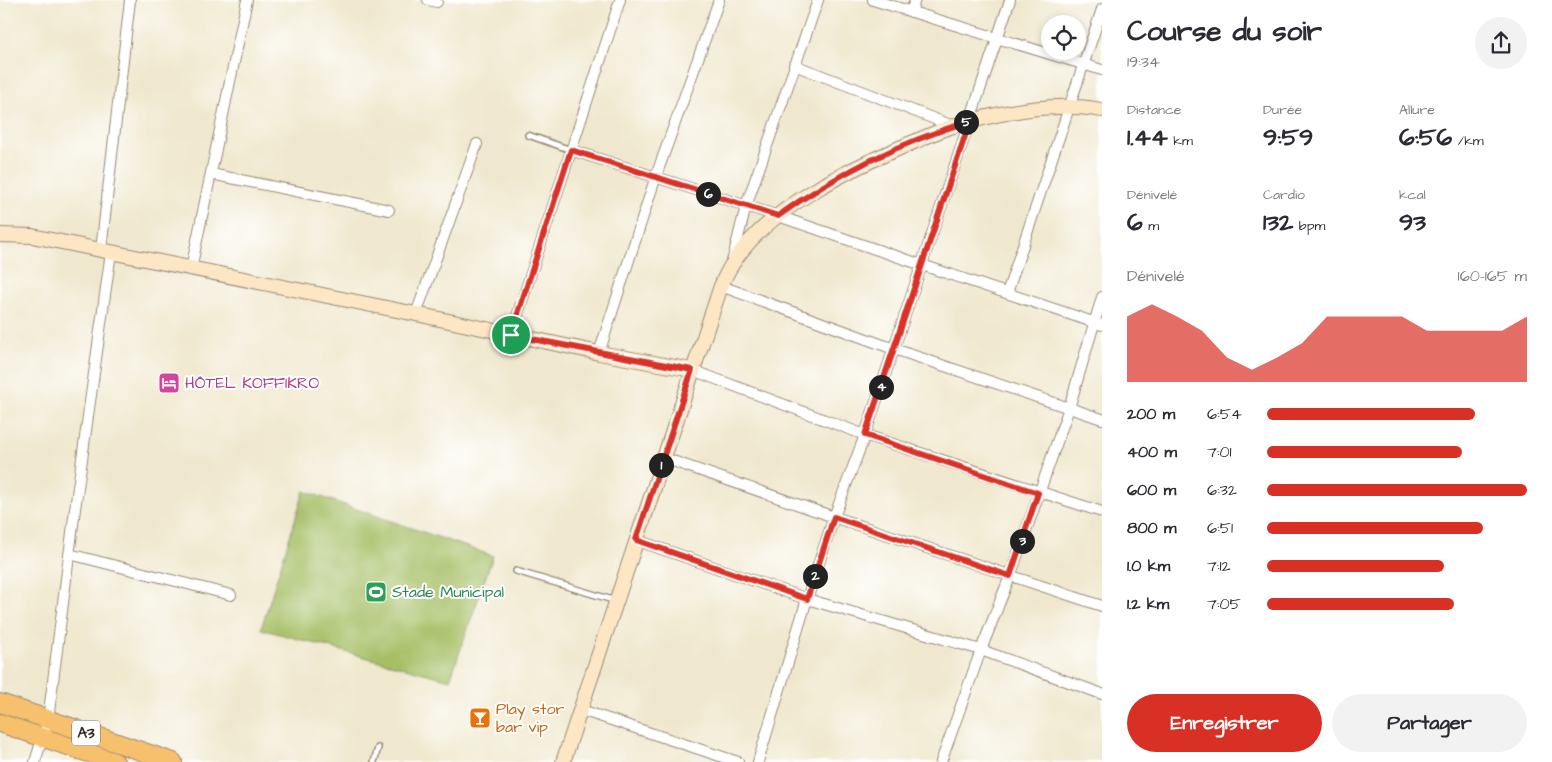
<!DOCTYPE html>
<html lang="fr">
<meta charset="utf-8">
<style>
:root{--surface:#fff;--page:#f2f2f3;--text:#2b2b33;--muted:#7c7c81;--accent:#d93025}
body{margin:0;font-family:"Architects Daughter",sans-serif;background:var(--page);color:var(--text);height:100vh;display:flex;flex-direction:column;font-size:19px;white-space:nowrap}
*{box-sizing:border-box;margin:0}
p{font-size:16px;color:var(--muted)}
.icon{flex:none;width:28px;height:28px;fill:none;stroke:currentColor;stroke-width:2;stroke-linecap:round;stroke-linejoin:round}
.map{position:relative;flex:1;overflow:hidden}
.side{display:flex;flex-direction:column;background:var(--surface);width:450px}
.side>*{flex:none}
.tools{position:absolute;left:1041px;top:15px;display:grid;gap:10px}
.tools a{display:grid;place-items:center;width:45px;height:45px;border-radius:50%;background:var(--surface);box-shadow:0 2px 8px #0003;font-size:25px}
.pin{position:absolute;display:grid;place-items:center;width:42px;height:42px;color:#fff;margin:-21px;border:2px solid #fff;border-radius:50%;box-shadow:0 1px 5px #0007}
.km{position:absolute;width:25px;height:25px;margin:-12px;border-radius:50%;background:#222;color:#fff;font-size:14px;line-height:25px;text-align:center}
.round{display:grid;place-items:center;flex:none;width:52px;height:52px;border-radius:26px;background:var(--page)}
.head{display:flex;align-items:center;justify-content:space-between;height:85px;padding:0 25px}
h1{font-size:28px;font-weight:700;line-height:38px}
.metrics{display:grid;grid-template-columns:repeat(3,1fr);gap:8px;height:85px;padding:5px 25px}
.metrics div{display:grid;align-content:center}
.metrics b{font-size:25px;font-weight:700}
.metrics small{font-size:14px;font-weight:400}
.metrics p{font-size:14px}
.chart{height:140px;padding:10px 25px}
.chart p{display:flex;justify-content:space-between}
.chart svg{width:100%;height:90px;margin-top:5px;fill:var(--accent);opacity:.7}
.primary-button{display:flex;gap:10px;margin-top:auto;padding:10px 25px}
.primary-button a{flex:1;height:58px;border-radius:30px;background:var(--accent);color:#fff;font-size:20px;font-weight:700;line-height:58px;text-align:center}
.primary-button a+a{background:var(--page);color:var(--text)}
ul{padding:0 25px;list-style:none;font-size:16px}
li{display:grid;grid-template-columns:80px 60px 1fr;align-items:center;height:38px}
li i{height:12px;border-radius:6px;background:var(--accent)}
main{display:flex;flex:1;min-height:0}
.map>svg:first-child{display:block}
</style>
<main>
<div class="map">
<svg width="1102" height="762" viewBox="0 0 1102 762">
<rect width="100%" height="100%" fill="#fff"/>
<filter id="ink" filterUnits="userSpaceOnUse"><feTurbulence type="fractalNoise" baseFrequency=".02" numOctaves="2"/><feDisplacementMap in="SourceGraphic" scale="10" xChannelSelector="R" yChannelSelector="G"/><feConvolveMatrix kernelMatrix="1 2 1 2 8 2 1 2 1" color-interpolation-filters="sRGB"/></filter>
<filter id="wash" filterUnits="userSpaceOnUse"><feTurbulence type="fractalNoise" baseFrequency=".0096" numOctaves="4" result="noise"/><feDisplacementMap in="SourceGraphic" scale="20" xChannelSelector="R" yChannelSelector="G"/><feGaussianBlur stdDeviation="1.12" result="paint"/><feColorMatrix in="noise" values="0 0 0 0 0 0 0 0 0 0 0 0 0 0 0 0 0 1.4 0 .05"/><feComposite in="paint" operator="in"/></filter>
<g filter="url(#wash)">
<rect width="100%" height="100%" fill="#f0e8ce"/>
<path fill="#a5bf65" stroke="#707442" d="M304,491L493,556L450,680L261,629Z"/>
</g>
<g filter="url(#ink)">
<g fill="none" stroke-linecap="round" stroke-linejoin="round">
<g stroke="#968976" stroke-width="8">
<path id="lane" d="M528,135L571,150
M516,571L616,601
M374,762L378,748"/>
</g>
<g stroke="#968976" stroke-width="12">
<path id="street" d="M428,0L437,2
M873,0L1102,70
M911,12L915,0
M794,65L953,126
M571,150L778,216L922,265L1102,325
M211,174L389,210
M101,250L130,0
M732,262L746,206L818,0
M191,269L247,0
M721,286L894,349L1102,419
M1007,293L1102,9
M416,314L477,144
M511,335L620,0
M599,353L656,176L719,0
M692,370L865,435L1102,512
M664,458L834,517L1102,606
M636,540L807,599L981,650L1102,694
M69,554L231,595
M581,710L738,762
M35,762L48,720L75,509L111,252
M758,762L807,599L834,517L865,435L1010,0
M941,762L981,650L1010,576L1069,408L1102,297"/>
</g>
<g stroke="#968976" stroke-width="16">
<path id="secondary" d="M0,235L32,236L416,314L599,353L692,370
M563,762L721,286C724,279 727,272 731,266C767,207 853,167 914,142C932,134 951,125 971,121C1013,110 1058,102 1102,110"/>
</g>
<g stroke="#968976" stroke-width="20">
<path id="highway" d="M0,703L173,762
M0,723L115,762"/>
</g>
<use href="#lane" stroke="#fff" stroke-width="5"/>
<use href="#street" stroke="#fff" stroke-width="10"/>
<use href="#secondary" stroke="#fce6c4" stroke-width="14"/>
<use href="#highway" stroke="#f7c06c" stroke-width="18"/>
</g>
</g>
<g fill="none" stroke-linecap="round" stroke-linejoin="round" filter="url(#ink)">
<g stroke="#fff" stroke-width="10">
<path id="route" d="M970,121L865,435L1038,493L1010,576L834,517L807,599L636,540L692,370L511,335L571,150L778,216C836,174 902,142 970,121Z"/>
</g>
<use href="#route" stroke="#d93025" stroke-width="6"/>
</g>
<defs>
<g id="hotel-square" transform="scale(1.125)"><rect x="-9" y="-9" width="18" height="18" rx="4" fill="#d1479c" stroke="#fff"/><path d="M-6-4.5h1.5V1H6V5H4.5V3h-9V5H-6ZM-4 0a1.8 1.8 0 1 1 3.6 0ZM.5 0V-2.5h3Q6-2.5 6 0Z" fill="#fff"/></g>
<g id="stadium-square" transform="scale(1.125)"><rect x="-9" y="-9" width="18" height="18" rx="4" fill="#2e9e5b" stroke="#fff"/><path d="M0-5a6.5 5 0 1 0 0 10a6.5 5 0 1 0 0-10ZM-3.5-1.8h7v3.6h-7Z" fill="#fff"/></g>
<g id="bar-square" transform="scale(1.125)"><rect x="-9" y="-9" width="18" height="18" rx="4" fill="#e8710a" stroke="#fff"/><path d="M-6-5H6L.8 .8V4.5H3.5V6h-7V4.5H-.8V.8Z" fill="#fff"/></g>
</defs>
<g fill-rule="evenodd">
<use href="#hotel-square" x="169" y="383"/>
<use href="#stadium-square" x="376" y="592"/>
<use href="#bar-square" x="480" y="718"/>
</g>
<g text-anchor="middle" dominant-baseline="central" stroke-width="4" stroke-linejoin="round" paint-order="stroke">
<rect fill="#fff" stroke="#766a62" stroke-width="1" x="72" y="720.5" width="28" height="25" rx="4"/>
<g font-size="15" font-weight="bold" fill="#3b2a1e">
<text x="86" y="733">A3</text>
</g>
<g font-size="16" fill="#b23c85" stroke="#fff" text-anchor="start">
<text x="185" y="383">HÔTEL KOFFIKRO</text>
</g>
<g font-size="16" fill="#27864d" stroke="#fff" text-anchor="start">
<text x="392" y="592">Stade Municipal</text>
</g>
<g font-size="16" fill="#c56008" stroke="#fff" text-anchor="start">
<text x="496" y="709">Play stor<tspan x="496" dy="18">bar vip</tspan></text>
</g>
</g>
</svg>
<div class="tools">
<a><svg class="icon" aria-label="locate" viewBox="0 0 24 24"><circle cx="12" cy="12" r="6"/><path d="M12 2v4M12 18v4M2 12h4M18 12h4"/></svg></a>
</div>
<div class="pin" style="left:511px;top:335px;background:#1e9e55"><svg class="icon" aria-label="arrive" viewBox="0 0 24 24"><path d="M6 21V4h12l-3 4 3 4H6"/></svg></div>
<b class="km" style="left:661px;top:465px">1</b>
<b class="km" style="left:815px;top:576px">2</b>
<b class="km" style="left:1022px;top:541px">3</b>
<b class="km" style="left:881px;top:387px">4</b>
<b class="km" style="left:966px;top:122px">5</b>
<b class="km" style="left:708px;top:194px">6</b>
</div>
<section class="side">
<div class="head"><div><h1>Course du soir</h1><p>19:34</p></div><a class="round"><svg class="icon" aria-label="share" viewBox="0 0 24 24"><path d="M12 15V3M7 8l5-5 5 5M5 13v7h14v-7"/></svg></a></div>
<div class="metrics">
<div><p>Distance</p><b>1.44<small> km</small></b></div>
<div><p>Durée</p><b>9:59</b></div>
<div><p>Allure</p><b>6:56<small> /km</small></b></div>
</div>
<div class="metrics">
<div><p>Dénivelé</p><b>6<small> m</small></b></div>
<div><p>Cardio</p><b>132<small> bpm</small></b></div>
<div><p>kcal</p><b>93</b></div>
</div>
<div class="chart"><p><span>Dénivelé</span>160–165 m</p>
<svg viewBox="0 0 160 44" preserveAspectRatio="none"><path d="M0 44V12L10 6L20 12L30 19L40 32L50 38L60 32L70 25L80 12L90 12L100 12L110 12L120 19L130 19L140 19L150 19L160 12V44z"/></svg>
</div>
<ul>
<li><b>200 m</b>6:54<i style="width:80%"></i></li>
<li><b>400 m</b>7:01<i style="width:75%"></i></li>
<li><b>600 m</b>6:32<i style="width:100%"></i></li>
<li><b>800 m</b>6:51<i style="width:83%"></i></li>
<li><b>1.0 km</b>7:12<i style="width:68%"></i></li>
<li><b>1.2 km</b>7:05<i style="width:72%"></i></li>
</ul>
<div class="primary-button"><a>Enregistrer</a><a>Partager</a></div>
</section>
</main>
